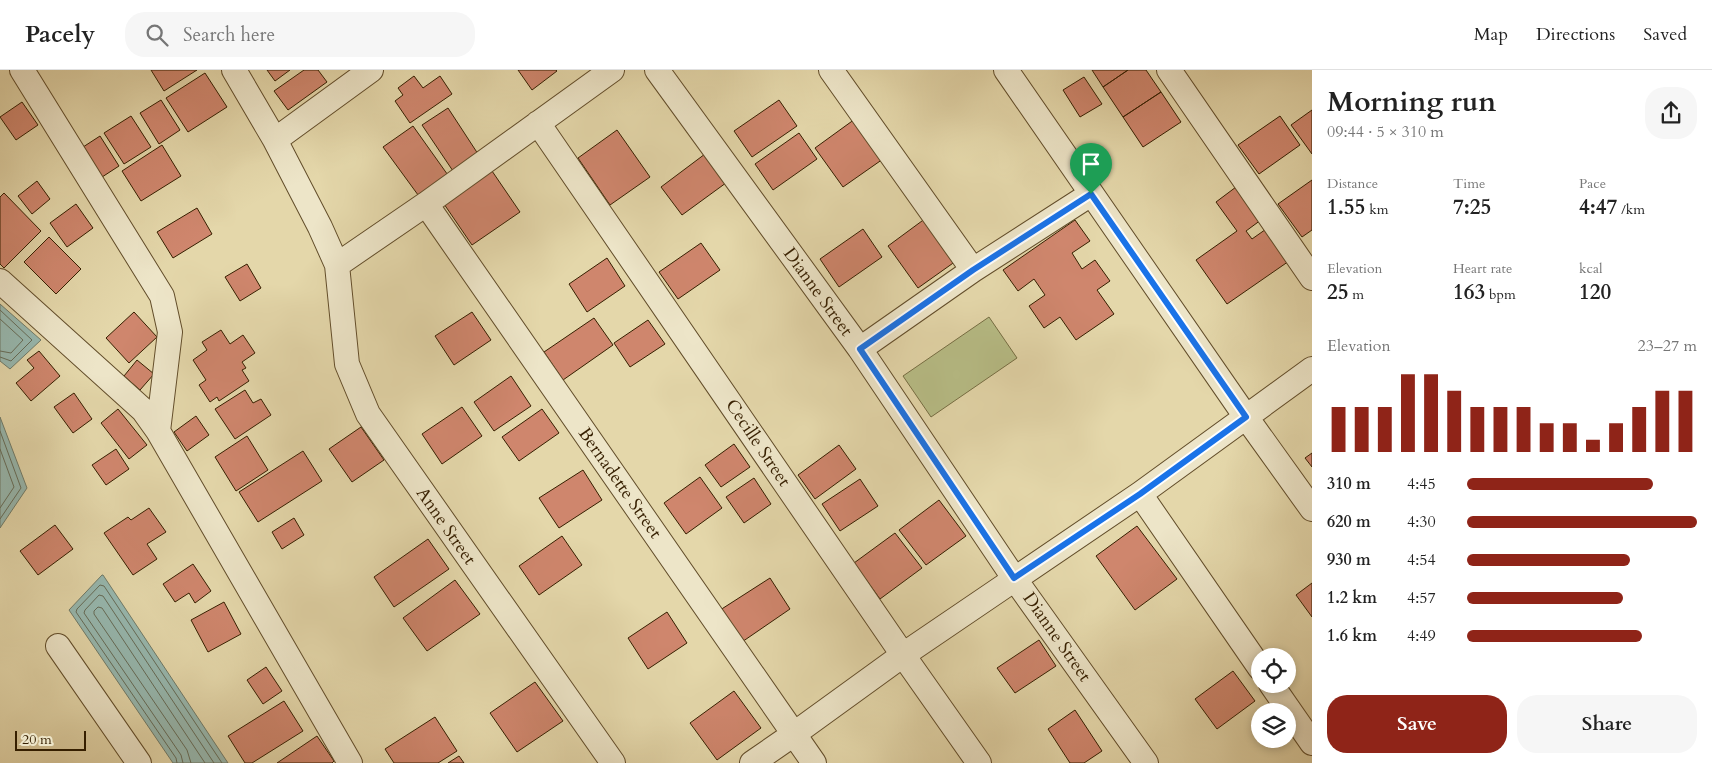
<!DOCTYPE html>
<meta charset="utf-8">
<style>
:root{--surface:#fff;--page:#f6f6f6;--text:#222;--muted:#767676;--line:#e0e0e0;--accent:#8f2418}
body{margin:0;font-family:Cardo,serif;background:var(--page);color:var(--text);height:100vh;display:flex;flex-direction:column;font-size:19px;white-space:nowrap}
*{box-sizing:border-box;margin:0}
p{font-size:16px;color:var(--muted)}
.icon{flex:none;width:28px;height:28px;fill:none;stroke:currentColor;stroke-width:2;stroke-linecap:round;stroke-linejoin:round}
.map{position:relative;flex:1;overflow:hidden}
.drawer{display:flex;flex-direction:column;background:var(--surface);width:400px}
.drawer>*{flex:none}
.fabs{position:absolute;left:1251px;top:578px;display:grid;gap:10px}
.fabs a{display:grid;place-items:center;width:45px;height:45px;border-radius:50%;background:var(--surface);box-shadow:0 2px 8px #0003;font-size:25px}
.scale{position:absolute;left:15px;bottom:12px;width:71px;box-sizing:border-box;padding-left:5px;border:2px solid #361f00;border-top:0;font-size:14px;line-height:18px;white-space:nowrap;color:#361f00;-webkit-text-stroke:4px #ede5c8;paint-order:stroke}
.pin{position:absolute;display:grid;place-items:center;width:42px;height:42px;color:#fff;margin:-51px -21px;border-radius:50% 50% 50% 0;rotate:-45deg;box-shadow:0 0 5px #0007}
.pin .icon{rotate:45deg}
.round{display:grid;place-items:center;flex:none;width:52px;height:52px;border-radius:20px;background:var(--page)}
.head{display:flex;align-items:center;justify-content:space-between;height:85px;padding:0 15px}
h1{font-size:28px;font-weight:600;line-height:38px}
.metrics{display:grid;grid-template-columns:repeat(3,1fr);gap:8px;height:85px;padding:5px 15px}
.metrics div{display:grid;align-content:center}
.metrics b{font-size:21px;font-weight:600}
.metrics small{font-size:14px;font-weight:400}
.metrics p{font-size:14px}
.chart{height:140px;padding:10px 15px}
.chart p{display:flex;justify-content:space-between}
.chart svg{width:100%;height:90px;margin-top:5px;stroke:var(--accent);stroke-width:6}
.cta{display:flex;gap:10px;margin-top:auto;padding:10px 15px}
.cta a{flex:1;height:58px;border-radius:20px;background:var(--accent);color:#fff;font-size:20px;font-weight:600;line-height:58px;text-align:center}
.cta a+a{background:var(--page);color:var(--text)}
ul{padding:0 15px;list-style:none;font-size:16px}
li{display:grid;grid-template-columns:80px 60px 1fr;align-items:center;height:38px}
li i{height:12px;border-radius:6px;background:var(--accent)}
header{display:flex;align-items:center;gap:30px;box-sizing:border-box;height:70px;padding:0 25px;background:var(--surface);border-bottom:1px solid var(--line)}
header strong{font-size:24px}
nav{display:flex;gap:28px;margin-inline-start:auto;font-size:18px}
.search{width:350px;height:45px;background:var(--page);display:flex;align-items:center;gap:12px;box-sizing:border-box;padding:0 18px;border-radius:20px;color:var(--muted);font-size:19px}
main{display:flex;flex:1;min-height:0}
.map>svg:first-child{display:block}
</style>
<header>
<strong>Pacely</strong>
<div class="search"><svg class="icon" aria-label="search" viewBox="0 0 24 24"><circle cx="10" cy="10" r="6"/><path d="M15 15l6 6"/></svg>Search here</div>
<nav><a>Map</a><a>Directions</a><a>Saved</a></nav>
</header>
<main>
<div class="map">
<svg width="1312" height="693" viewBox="0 0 1312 693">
<rect width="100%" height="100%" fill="#e4d7aa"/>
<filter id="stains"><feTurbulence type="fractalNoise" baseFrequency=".004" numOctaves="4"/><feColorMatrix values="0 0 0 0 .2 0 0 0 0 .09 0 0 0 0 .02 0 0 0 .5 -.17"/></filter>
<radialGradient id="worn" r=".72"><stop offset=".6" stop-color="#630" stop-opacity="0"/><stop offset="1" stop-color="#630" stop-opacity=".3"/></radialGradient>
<path fill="#b7bd86" stroke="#766e43" d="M989,247L1017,288L931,347L903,306Z"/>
<path fill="#97b8af" stroke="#707b69" d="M0,234L41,270L10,299L0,291Z
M0,347L27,418L0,458Z
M102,505H103L228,693H173L69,540Z"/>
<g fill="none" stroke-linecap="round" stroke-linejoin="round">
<path stroke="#666c58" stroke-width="1" d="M0,240L32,270L11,291L0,287
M0,249L23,270L11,283L0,281
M0,361L21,418L0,449
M0,379L14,417L0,438
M177,693L176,688L76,542L77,539L100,515L104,516L222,693
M183,693L181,685L84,543L85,540L99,525L103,526L214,693
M191,693L187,680L94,544V541L98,537L102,538L205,693"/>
</g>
<path fill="#cf866d" stroke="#361f00" d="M151,0H197L164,21Z
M267,0H290L275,11Z
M304,0H318L327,12L288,40L274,21Z
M518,0H556L557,1L532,20Z
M1092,0H1128L1103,17Z
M1128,0H1146L1161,22L1123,47L1103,17Z
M205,3L227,37L188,62L166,28Z
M414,6L423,18L440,6L452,24L410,53L395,31L403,25L398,18Z
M1084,7L1102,34L1080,47L1063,20Z
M1161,22L1181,52L1143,77L1123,47Z
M161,30L180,60L159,74L140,43Z
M779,30L797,56L752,87L734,61Z
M22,32L38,55L16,70L0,47Z
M448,38L480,87L455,104L422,55Z
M1312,40V84L1291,55Z
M131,46L151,77L124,94L104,63Z
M1280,46L1300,75L1259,104L1238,75Z
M855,49L883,89L843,117L815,78Z
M413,56L450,108L421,129L383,77Z
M617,60L650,107L610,135L578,88Z
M799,63L817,89L773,120L755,94Z
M100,66L119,96L99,109L80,79Z
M162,75L181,106L141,131L122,101Z
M709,81L730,110L682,145L661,117Z
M492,101L520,142L472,175L444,134Z
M1312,110V160L1302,167L1278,134Z
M37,111L50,129L32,144L18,126Z
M1240,114L1265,147L1246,161L1252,169L1269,157L1292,189L1227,234L1196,190L1237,161L1216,132Z
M4,123L41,161L4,198L0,194V127Z
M76,134L93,158L67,177L50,153Z
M197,138L212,164L173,188L157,162Z
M926,148L956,191L918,218L888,176Z
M1075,150L1090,171L1072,183L1082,199L1095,190L1110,211L1097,220L1114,244L1076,270L1060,247L1044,258L1029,236L1045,225L1034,209L1018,221L1003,200Z
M863,159L882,187L839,217L820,189Z
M49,167L81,199L56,224L24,192Z
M701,173L720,200L678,229L659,202Z
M607,188L625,216L587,242L569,214Z
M247,194L261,218L240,231L225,207Z
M134,242L157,267L129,293L106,268Z
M472,242L491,270L454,295L435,266Z
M594,248L613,275L563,310L544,282Z
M648,250L665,274L630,297L614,273Z
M221,260L230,274L243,265L255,283L242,292L246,298L242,300L249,311L219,331L217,327L210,332L199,315L206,310L193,290L207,280L202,272Z
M39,281L60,306L31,331L16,313L34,298L27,290Z
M137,290L154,304L140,320L124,306Z
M511,306L531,336L494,361L474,332Z
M245,320L253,333L261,329L271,345L235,369L215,339Z
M74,323L92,349L73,363L54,337Z
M462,337L482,366L442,394L422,364Z
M118,339L147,375L129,389L101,353Z
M542,339L559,363L519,391L502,367Z
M196,346L209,365L187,381L174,362Z
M361,357L384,390L352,412L329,379Z
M247,366L268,400L236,421L215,387Z
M734,374L750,397L721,417L705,395Z
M839,375L856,399L815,429L798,405Z
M116,379L129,399L106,415L92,395Z
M303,381L322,411L258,452L239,422Z
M1312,383V397L1305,388Z
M583,400L602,430L559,458L539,428Z
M700,407L722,438L686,464L664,433Z
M754,408L771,434L744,453L726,427Z
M860,409L878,436L840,461L822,434Z
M939,430L966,466L926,495L899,460Z
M149,438L166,462L147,474L157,489L133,505L104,463L128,447L131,450Z
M294,448L304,465L282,479L272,462Z
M55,455L73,479L38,505L20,481Z
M1137,456L1177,509L1135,540L1096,486Z
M895,463L922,498L880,529L854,493Z
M562,466L582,495L539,525L519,496Z
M428,469L449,499L394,537L374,507Z
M193,494L211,521L195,533L189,523L175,532L163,514Z
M770,508L790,539L739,574L717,542Z
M455,510L480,544L427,581L403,548Z
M1312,513V547L1296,525Z
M224,532L241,564L208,582L191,550Z
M667,542L687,573L648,599L628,568Z
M1039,570L1056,596L1015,623L997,598Z
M266,597L282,621L263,634L247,610Z
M1233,601L1255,631L1217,659L1195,629Z
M535,612L563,651L517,682L490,643Z
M734,621L761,658L717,690L690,653Z
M284,631L303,661L252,693H245L228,666Z
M1075,640L1102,681L1084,693H1070L1048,659Z
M435,647L457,681L438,693H394L385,679Z
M317,666L334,691L332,693H277Z
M459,686L464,693H448Z"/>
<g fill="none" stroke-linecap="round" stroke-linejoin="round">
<g stroke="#624d2a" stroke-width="26">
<path id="minor" d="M22,0L162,226L170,262L158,361L350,693
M234,0L275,70L320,157L337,195L347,294L368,344L613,693
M657,0L860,279L1014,508L1146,693
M831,0L973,200
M1006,0L1246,347L1312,439
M1169,0L1312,208
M538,53L903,585L979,693
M275,70L371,0
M426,134L814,693
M337,195L426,134L612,0
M0,211L143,340L158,361
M860,279L973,200L1091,124
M1140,424L1260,598
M58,576L139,693
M1271,614L1312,673
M752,693L794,664L903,585L1140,424L1312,299"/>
</g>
<use href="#minor" stroke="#ede5c8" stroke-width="24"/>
</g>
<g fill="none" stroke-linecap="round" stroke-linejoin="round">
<g stroke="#fff" stroke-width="10">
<path id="route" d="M1091,124L1246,347L1140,424L1014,508L860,279L973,200Z"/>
</g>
<use href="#route" stroke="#1a73e8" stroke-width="6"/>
</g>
<g text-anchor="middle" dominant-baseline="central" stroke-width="4" stroke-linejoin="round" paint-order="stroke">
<g font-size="18" fill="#361f00" stroke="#ede5c8">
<text transform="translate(818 222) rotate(54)">Dianne Street</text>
<text transform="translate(758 373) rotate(56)">Cecille Street</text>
<text transform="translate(620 413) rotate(55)">Bernadette Street</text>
<text transform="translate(446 456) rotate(55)">Anne Street</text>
<text transform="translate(1057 567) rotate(55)">Dianne Street</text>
</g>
</g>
<rect width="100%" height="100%" filter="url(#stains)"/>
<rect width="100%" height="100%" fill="url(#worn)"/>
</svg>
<div class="fabs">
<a><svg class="icon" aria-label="locate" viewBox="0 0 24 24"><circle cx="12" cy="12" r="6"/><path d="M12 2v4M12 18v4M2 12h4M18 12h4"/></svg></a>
<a><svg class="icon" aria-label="layers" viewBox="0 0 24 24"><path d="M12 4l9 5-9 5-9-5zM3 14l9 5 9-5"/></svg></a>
</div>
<div class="scale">20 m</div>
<div class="pin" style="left:1091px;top:124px;background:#1e9e55"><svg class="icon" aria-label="arrive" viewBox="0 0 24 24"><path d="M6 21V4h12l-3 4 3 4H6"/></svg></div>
</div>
<section class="drawer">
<div class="head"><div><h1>Morning run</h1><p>09:44 · 5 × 310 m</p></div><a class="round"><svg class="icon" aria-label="share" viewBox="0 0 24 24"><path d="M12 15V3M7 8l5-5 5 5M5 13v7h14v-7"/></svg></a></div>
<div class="metrics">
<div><p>Distance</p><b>1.55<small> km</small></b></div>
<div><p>Time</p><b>7:25</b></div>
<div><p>Pace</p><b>4:47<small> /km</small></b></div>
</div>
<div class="metrics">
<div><p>Elevation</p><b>25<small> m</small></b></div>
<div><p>Heart rate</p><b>163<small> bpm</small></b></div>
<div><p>kcal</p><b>120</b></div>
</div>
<div class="chart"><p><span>Elevation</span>23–27 m</p>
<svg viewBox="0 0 160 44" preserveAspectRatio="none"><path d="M5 44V22M15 44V22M25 44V22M35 44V6M45 44V6M55 44V14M65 44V22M75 44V22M85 44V22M95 44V30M105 44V30M115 44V38M125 44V30M135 44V22M145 44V14M155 44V14"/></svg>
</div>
<ul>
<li><b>310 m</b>4:45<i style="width:81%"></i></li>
<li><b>620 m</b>4:30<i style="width:100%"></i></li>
<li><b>930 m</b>4:54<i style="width:71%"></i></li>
<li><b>1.2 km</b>4:57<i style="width:68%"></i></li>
<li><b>1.6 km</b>4:49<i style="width:76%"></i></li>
</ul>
<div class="cta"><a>Save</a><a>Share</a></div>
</section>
</main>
